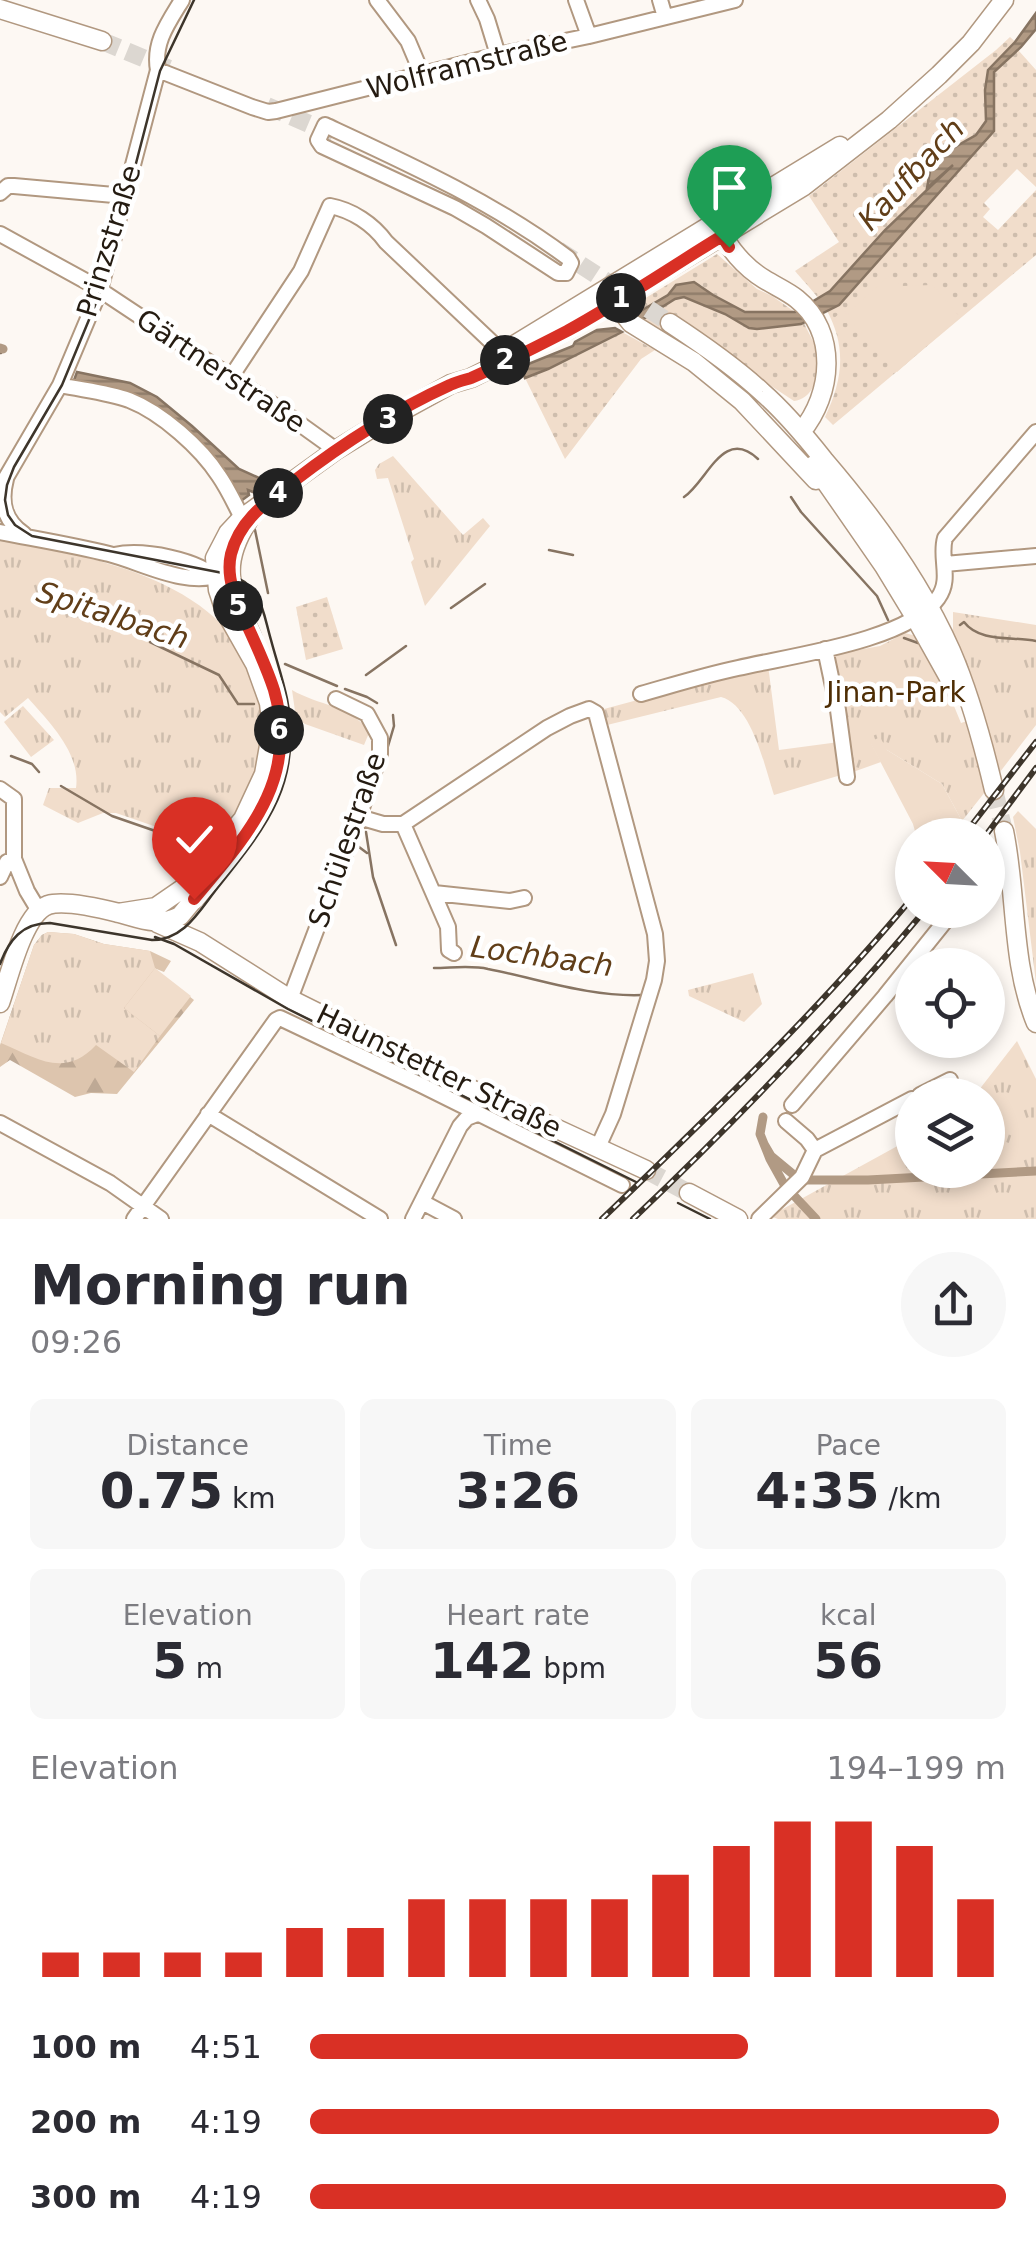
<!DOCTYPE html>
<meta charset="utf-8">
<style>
:root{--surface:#fff;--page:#f7f7f7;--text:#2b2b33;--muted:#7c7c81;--accent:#d93025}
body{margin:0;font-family:"DejaVu Sans",sans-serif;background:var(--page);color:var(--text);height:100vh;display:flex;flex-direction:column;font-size:38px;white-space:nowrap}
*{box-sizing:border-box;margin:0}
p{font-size:32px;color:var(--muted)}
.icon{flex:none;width:55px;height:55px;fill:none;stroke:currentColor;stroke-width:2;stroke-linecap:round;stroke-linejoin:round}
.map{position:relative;height:1219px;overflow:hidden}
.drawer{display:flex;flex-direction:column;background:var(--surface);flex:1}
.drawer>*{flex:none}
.needle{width:65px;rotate:294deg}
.fabs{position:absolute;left:895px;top:818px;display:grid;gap:20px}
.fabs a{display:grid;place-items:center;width:110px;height:110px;border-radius:50%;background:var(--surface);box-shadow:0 5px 15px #0003;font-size:50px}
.pin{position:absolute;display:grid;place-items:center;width:85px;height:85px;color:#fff;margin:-102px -42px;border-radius:50% 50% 50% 0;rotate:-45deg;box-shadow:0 0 10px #0007}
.pin .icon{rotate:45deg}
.km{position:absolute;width:50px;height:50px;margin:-25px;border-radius:50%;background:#222;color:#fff;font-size:28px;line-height:50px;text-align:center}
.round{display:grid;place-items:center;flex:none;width:105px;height:105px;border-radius:52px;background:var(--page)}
.overview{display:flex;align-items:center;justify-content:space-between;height:170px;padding:0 30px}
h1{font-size:55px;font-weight:700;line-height:75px}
.stats{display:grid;grid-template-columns:repeat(3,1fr);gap:15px;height:170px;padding:10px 30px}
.stats div{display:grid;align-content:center;border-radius:15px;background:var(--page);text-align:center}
.stats b{font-size:50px;font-weight:700}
.stats small{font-size:28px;font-weight:400}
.stats p{font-size:28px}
.chart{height:280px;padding:20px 30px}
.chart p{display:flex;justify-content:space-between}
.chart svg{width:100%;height:180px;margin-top:10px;stroke:var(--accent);stroke-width:6}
ul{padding:0 30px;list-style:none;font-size:32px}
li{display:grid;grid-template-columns:160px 120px 1fr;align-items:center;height:75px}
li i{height:25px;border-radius:12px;background:var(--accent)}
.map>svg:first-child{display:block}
</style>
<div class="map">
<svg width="1036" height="1219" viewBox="0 0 1036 1219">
<defs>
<pattern id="grass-dots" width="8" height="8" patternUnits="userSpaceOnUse" patternTransform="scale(2.5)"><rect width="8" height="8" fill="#f1ddcb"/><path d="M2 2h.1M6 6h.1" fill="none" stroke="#cebdad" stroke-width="1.8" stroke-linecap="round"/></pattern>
<pattern id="forest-firs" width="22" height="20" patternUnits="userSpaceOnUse" patternTransform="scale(2.5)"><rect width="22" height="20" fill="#ddc5ae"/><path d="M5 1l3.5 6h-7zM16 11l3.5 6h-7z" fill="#bea995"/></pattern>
<pattern id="park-tufts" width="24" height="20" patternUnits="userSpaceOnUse" patternTransform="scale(2.5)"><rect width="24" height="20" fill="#f1ddcb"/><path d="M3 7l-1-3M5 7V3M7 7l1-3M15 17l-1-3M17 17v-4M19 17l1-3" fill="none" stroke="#cebdad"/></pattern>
<pattern id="water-rules" width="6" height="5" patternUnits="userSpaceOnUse" patternTransform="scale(2.5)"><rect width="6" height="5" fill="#b19a84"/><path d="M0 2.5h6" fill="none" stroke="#907d6b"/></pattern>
</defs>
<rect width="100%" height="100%" fill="#fdf8f3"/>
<path fill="url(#grass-dots)" d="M1010,37L1021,47L1019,51L1036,70V187L1017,169L984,203L990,209L983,217L998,230L1036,190V255L833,425L825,417C843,379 847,347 826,309C818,296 805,283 795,271L839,242L809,196L996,50Z
M717,254L757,289L772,296L795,312H745L712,295L701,285L672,288L668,295L632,316L628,309L631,307Z
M679,297H684L725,314L749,328H766L804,323C807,330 812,338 815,346C821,366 818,398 794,401L756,376L666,329L668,338L640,321Z
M622,332L655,350L641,359L565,459L525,378L548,369Z
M327,597L343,649L306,660L296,607Z"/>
<path fill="url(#forest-firs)" d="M48,932L74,934L104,944L150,951L171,961L164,972L154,968L194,1000L117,1094L91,1093L75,1097L10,1060L0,1067V1045L34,945L42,935Z"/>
<path fill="url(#park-tufts)" d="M393,456L463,535L483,518L490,526L425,606L411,562L414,559L388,478L377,479L375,470L379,464Z
M0,539C22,540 46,548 68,553C119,565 175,582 215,618C232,633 244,655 251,676C254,686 259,695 261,705C273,757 244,808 212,846L116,813H103L78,823L43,805L49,788H76C81,753 49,722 28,698L5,717L0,712Z
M953,612L1036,625V725L1000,772L990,740L976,759L985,792L962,821L942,784L887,750L871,743L881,762L853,772L830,655L880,646L905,633L920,637L949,694L961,723L976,718L983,713L962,654L953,637Z
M768,665L779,750L839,742L841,775L774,795C765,768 752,705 721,697L607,725L604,709Z
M292,690C317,705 356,707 369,733L364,745L305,724L296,718Z
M23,706L54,740L31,757L4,722Z
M1018,811L1036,829V983L1020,852L1013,817Z
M48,932L74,934L104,944L150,951L155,968L124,1008L160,1036L134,1072L96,1045C64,1079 37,1058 1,1043L34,945L42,935Z
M753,973L762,1004L744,1022L689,996L688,990Z
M1017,1041L1036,1079V1219H778L770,1216L912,1138V1170H988V1095H975Z"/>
<path fill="#f1ddcb" d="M890,275L902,286L933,285L960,317L897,372L853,323H837L834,318L844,310L847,315L850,313L851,310Z
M880,737L887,750L942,784L962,821L953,835H916L913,824L870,742Z
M155,968L191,996L160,1036L124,1008Z"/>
<path fill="url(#water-rules)" stroke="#877462" stroke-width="2.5" d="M1036,13V29L1021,47L994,72V131L839,305L801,324L757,329L749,328L725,314L684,297L675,299L640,321L632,316L668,295L676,285L694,282L713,295L745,312H795L830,291L885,230L953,165L927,188L932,160L976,135L986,121L985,90L988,70L1015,42Z
M615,328L622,332L548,369L525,378L521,367L573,346L575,342L597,330Z
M77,372L130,383L157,397L192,426L239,469L268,482L253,492L248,490L249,495L241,501L226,473L178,425L73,383Z"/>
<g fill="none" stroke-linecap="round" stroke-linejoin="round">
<path stroke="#877462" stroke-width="2.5" d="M0,353H1
M684,497C707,482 723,426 758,459
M791,497L801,512L877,596L888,620
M255,530L268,593
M549,550L573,555
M451,608L485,584
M960,625L964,622C980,643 1013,636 1036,641
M904,638L918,643
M150,642L219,675L238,704H254
M285,664L337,686
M366,675L406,646
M345,689L367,697L377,703
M386,753L394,726L393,715
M11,756L32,764L39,772
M61,786L112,816L190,843L220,832
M366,832L373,877L396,945
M355,844L367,853
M434,968C451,968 472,965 488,969C540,979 589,997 642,995"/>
<path stroke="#b19a84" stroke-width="9" d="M0,348L3,349
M763,1117L760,1134L770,1159L785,1186L816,1219
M764,1144L771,1156L800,1180H868L1036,1171"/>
<path stroke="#dcd7d1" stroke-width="18" stroke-dasharray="18 9" stroke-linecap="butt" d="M102,41L172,70
M267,106L335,135
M558,250L670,323
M994,790L1004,831
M646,1170L689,1193"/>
<g stroke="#b19880" stroke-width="18">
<path id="minor" d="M377,0L408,41L422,74
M478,0L487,19L498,55
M576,0L589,36
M660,0L665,17
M158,70L252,107L268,112L276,111L498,55L589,36L735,0
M325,125C409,164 493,202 568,258L571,263L566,273H558L486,226L455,208L322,146L318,140Z
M0,193L8,186H14L125,196
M0,234L91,284L272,404L336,450
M231,377L301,271L330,206C352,210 373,224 386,242L502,352
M60,385C83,390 107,392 129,400C162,413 201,448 219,476C228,489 235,504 242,518
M6,479C0,502 4,521 24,534
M0,488L60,385L100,290L158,70C153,43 168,23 182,0
M0,532C36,539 73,545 109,554C144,563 186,588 223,574
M114,555C143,549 199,559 220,581
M945,564L1036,556
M825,649L838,710L847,777
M641,694C673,685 705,675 738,668C789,656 908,641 938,598C952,579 939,558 945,538L1036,432
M0,789L14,799V859L27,891L39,911
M359,817L383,824H403L547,728L570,716L589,709L596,713L655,934L657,961L654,980L613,1114L598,1147
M403,824L448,927L449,950L454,953
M0,877L7,862L14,859
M434,893L510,901L524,898
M290,999L359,817L380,754V738L367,714L336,699
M920,1095L950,1080
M792,1105L885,996L954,910
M208,1114L380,1219
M786,1121L807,1139L815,1150
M0,1123L110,1183L161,1219
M422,1202L454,1219
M134,1219L276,1020L280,1018L421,1085L622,1185
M413,1219L460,1126L467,1118L477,1114
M759,1219L802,1177L815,1150L912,1099"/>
</g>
<g stroke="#b19880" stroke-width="21">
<path id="major" d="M0,9L102,41
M718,228C730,249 743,266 764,279C775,286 787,291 797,299C838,332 833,394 801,432
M615,294L614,302L631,323L694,362L742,401L816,480
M670,323C702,344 734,366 762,392C785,412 805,436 824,460C873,517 920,581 951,651C970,695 983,743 994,790
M516,344L840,146
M814,465L884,566L915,617L957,692
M248,521C218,568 232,591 252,637
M1004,831C1017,894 1011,963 1036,1023
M118,913L156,907L188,885L243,819L264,774L272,729L269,703L255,664L225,611L218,590L215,558L228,533L242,518L336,450L380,423L451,384L471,378L569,329L804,186L889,120L939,75L971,43L1004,0
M157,923L200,942L290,999L475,1091L646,1170
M0,1003C9,978 23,914 48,905C64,900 103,909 119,913C141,919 158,927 180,916L234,851
M689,1193L738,1219"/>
</g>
<use href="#minor" stroke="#fff" stroke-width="14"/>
<use href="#major" stroke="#fff" stroke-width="18"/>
<path stroke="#3d352b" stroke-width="2.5" d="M155,937L174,944L288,1009L636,1182
M0,964C9,940 22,923 50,923L152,940C183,940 198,913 215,891C265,828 303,785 287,699C283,679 276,659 271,640C262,609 262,585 228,574L32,536L15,525L8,515L5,500L7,485L14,467L62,385L98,298L115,244L160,71L194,0
M678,1203L710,1219"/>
<g stroke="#3d352b" stroke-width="6">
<path id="rail" d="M964,835L1036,742
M986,835L1036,768
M602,1219C709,1116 817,1012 912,898
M633,1219C736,1121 834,1019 925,910"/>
</g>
<use href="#rail" stroke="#fff" stroke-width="2.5" stroke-dasharray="8" stroke-linecap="butt"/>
</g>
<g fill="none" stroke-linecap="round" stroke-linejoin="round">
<g stroke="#fff" stroke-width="20">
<path id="route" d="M194,899C247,835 300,780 274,690C267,668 257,647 248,627C238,605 225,579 231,554C240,519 268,501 294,481C342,444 395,410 450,385C456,382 464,380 471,378C503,364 536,347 567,331C620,302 671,267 722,236L729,247"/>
</g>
<use href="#route" stroke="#d93025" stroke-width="12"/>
</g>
<g text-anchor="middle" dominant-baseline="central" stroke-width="9" stroke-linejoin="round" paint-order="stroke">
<g font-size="28" fill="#241b11" stroke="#fff">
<text transform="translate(467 65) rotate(-14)">Wolframstraße</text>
<text transform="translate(109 241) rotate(-73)">Prinzstraße</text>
<text transform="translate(221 371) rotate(34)">Gärtnerstraße</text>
<text transform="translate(347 840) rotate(-71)">Schülestraße</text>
<text transform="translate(439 1071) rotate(26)">Haunstetter Straße</text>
</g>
<g font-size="28" fill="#4e2d04" stroke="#fff">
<text x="896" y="692">Jinan-Park</text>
</g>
<g font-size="30" font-style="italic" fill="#613e18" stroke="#fff">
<text transform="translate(911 174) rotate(-47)">Kaufbach</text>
<text transform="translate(113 615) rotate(18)">Spitalbach</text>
<text transform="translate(542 956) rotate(8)">Lochbach</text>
</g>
</g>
</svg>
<div class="fabs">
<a><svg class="needle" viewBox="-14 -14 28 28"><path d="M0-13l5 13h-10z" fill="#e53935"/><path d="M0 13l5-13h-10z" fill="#7c7c81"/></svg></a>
<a><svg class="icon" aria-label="locate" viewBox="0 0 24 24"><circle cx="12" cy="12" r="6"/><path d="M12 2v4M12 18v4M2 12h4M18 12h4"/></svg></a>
<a><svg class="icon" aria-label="layers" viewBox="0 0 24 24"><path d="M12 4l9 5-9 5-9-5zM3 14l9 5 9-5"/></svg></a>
</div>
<div class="pin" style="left:729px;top:247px;background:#1e9e55"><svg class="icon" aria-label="arrive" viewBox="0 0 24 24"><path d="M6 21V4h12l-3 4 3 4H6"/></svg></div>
<div class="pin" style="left:194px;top:899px;background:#d93025"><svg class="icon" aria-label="check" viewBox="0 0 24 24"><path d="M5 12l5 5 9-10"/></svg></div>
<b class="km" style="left:621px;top:298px">1</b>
<b class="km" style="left:505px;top:360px">2</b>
<b class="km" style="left:388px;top:419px">3</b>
<b class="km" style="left:278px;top:493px">4</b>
<b class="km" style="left:238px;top:606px">5</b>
<b class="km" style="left:279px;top:730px">6</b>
</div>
<section class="drawer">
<div class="overview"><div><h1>Morning run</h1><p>09:26</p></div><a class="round"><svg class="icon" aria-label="share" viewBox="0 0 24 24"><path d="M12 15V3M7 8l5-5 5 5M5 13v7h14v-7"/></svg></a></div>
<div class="stats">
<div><p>Distance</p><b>0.75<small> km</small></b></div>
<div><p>Time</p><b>3:26</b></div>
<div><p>Pace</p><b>4:35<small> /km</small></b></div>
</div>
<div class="stats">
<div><p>Elevation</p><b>5<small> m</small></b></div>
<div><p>Heart rate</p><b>142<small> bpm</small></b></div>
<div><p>kcal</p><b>56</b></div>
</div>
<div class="chart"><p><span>Elevation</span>194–199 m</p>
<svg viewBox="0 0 160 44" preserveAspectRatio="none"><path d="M5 44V38M15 44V38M25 44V38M35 44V38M45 44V32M55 44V32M65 44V25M75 44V25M85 44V25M95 44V25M105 44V19M115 44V12M125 44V6M135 44V6M145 44V12M155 44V25"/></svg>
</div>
<ul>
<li><b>100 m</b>4:51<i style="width:63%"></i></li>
<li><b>200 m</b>4:19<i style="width:99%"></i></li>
<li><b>300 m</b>4:19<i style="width:100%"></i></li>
</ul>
</section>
